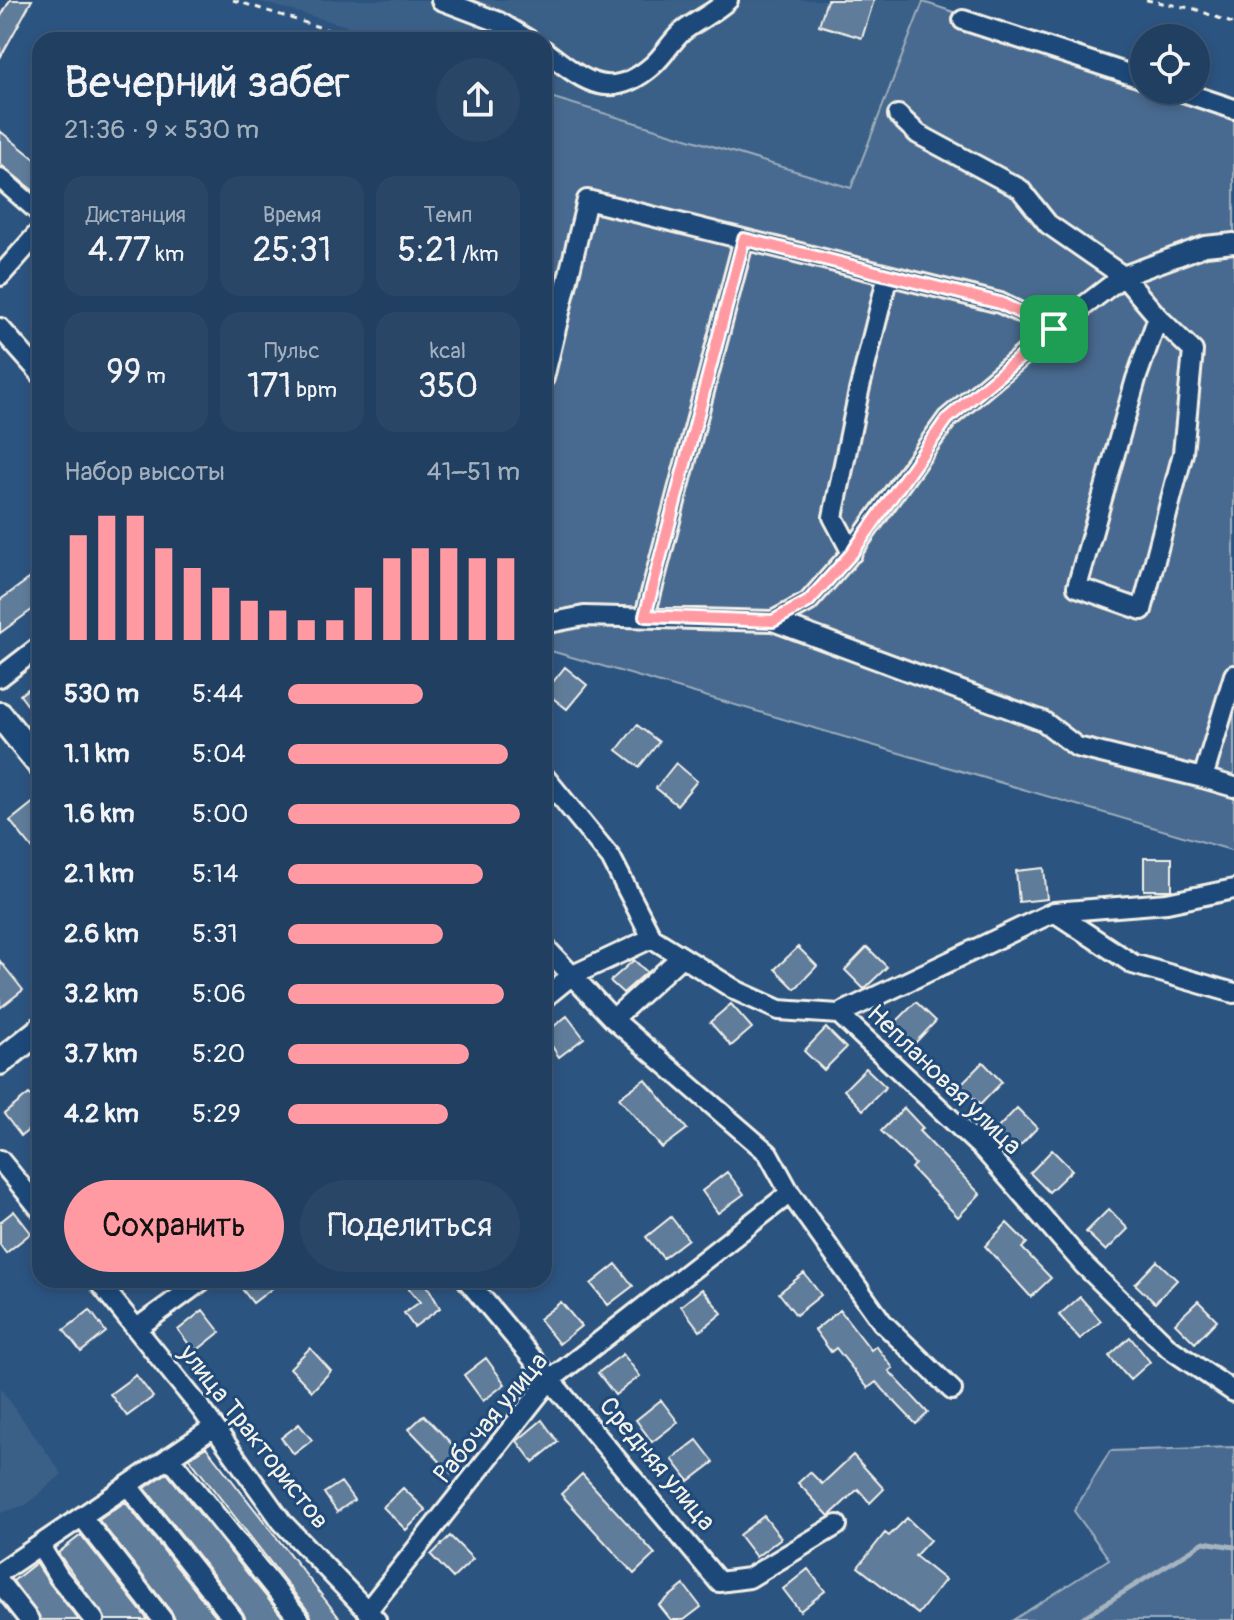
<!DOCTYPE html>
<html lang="ru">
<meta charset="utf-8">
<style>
:root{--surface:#213f61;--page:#294667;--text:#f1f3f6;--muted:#a2afbd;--line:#3e5876;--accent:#ff9aa2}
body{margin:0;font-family:Pangolin,sans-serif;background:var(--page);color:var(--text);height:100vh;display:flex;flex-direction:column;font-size:30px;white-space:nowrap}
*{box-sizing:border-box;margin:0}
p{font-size:26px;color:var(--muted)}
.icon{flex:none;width:44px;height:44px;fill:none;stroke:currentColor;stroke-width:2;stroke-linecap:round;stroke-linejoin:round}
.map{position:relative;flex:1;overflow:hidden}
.sheet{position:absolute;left:32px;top:32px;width:520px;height:1256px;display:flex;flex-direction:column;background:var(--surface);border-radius:24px;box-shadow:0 4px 12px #0003,0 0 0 2px var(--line)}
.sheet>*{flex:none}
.fabs{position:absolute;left:1130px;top:24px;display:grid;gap:16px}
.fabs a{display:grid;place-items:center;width:80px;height:80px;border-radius:50%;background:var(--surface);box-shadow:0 4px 12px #0003,0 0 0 2px var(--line);font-size:40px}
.pin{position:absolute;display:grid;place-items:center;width:68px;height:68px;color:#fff;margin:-34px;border-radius:16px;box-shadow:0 4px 12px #0006}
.round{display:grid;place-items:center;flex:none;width:84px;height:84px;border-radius:42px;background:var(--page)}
.head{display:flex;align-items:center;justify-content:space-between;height:136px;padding:0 32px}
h1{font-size:44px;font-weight:600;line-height:60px}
.figures{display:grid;grid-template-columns:repeat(3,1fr);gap:12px;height:136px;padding:8px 32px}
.figures div{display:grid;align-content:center;border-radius:20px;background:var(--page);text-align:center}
.figures b{font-size:34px;font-weight:600}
.figures small{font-size:22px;font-weight:400}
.figures p{font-size:22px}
.chart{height:224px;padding:16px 32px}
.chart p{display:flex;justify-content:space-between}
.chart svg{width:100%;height:144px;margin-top:8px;stroke:var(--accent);stroke-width:6}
.cta{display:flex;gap:16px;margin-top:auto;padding:16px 32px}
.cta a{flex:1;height:92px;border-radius:48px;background:var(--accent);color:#111;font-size:32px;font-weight:600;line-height:92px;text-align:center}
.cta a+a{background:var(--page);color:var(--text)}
ul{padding:0 32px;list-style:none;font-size:26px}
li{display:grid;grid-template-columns:128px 96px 1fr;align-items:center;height:60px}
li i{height:20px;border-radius:10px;background:var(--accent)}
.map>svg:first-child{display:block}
</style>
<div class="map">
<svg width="1234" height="1620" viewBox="0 0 1234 1620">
<rect width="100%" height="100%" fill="#2c5481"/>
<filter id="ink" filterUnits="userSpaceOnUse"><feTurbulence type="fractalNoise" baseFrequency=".0125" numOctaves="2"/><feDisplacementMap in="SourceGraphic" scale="16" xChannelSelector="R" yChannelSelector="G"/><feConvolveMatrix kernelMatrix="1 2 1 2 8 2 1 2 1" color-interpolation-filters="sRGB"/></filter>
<g filter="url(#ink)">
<path fill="#3b6088" d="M254,0H924L851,188L544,95V40H397Z
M0,1388L62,1474L26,1505L0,1513Z"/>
<path fill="#496b90" stroke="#9eaebc" stroke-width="2" d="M923,2L1144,74V90H1194L1234,103V851L544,649V95L851,188Z
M1234,1447V1620H1013L1109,1559L1074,1511L1110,1451Z"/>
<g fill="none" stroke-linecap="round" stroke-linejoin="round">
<path stroke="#a7b4c0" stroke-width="5" d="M1079,1620L1204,1542L1234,1547"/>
</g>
<path fill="#5e7b9a" stroke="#f4f1e8" stroke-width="2" d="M10,0H32L0,58V18Z
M827,0H874L862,38L819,25Z
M0,131L40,163V196L0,164Z
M40,571V604L0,633V600Z
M565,667L587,685L567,709L545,692Z
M40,680V722L20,695Z
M637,725L659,742L639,767L617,750Z
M676,763L697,781L677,805L656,788Z
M35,801L40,808V858L10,821Z
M1144,858H1172V890H1144Z
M1044,868L1047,899L1019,902L1016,871Z
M798,947L817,966L795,989L775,969Z
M867,947L887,967L864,989L845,970Z
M634,960L647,972L623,993L610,981Z
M0,961L23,990L0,1008Z
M916,1002L936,1021L914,1044L894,1024Z
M731,1004L752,1028L731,1046L710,1022Z
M567,1016L584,1038L559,1057L544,1034Z
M826,1028L846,1048L824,1070L804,1051Z
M983,1062L1002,1082L980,1105L960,1085Z
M866,1068L886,1087L863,1110L844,1090Z
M645,1079L687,1129L662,1148L619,1098Z
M29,1094L40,1108V1121L21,1136L4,1114Z
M904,1108L923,1128L919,1131L980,1194L958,1217L911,1168L915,1164L881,1131Z
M1017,1108L1037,1128L1015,1151L995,1131Z
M1052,1150L1072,1170L1049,1192L1030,1173Z
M727,1172L744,1194L718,1213L702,1191Z
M1109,1209L1128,1229L1106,1251L1086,1232Z
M14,1211L31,1233L6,1253L0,1245V1222Z
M671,1217L688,1239L663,1258L646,1237Z
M1007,1223L1027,1243L1022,1248L1051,1278L1031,1297L985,1246Z
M1157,1261L1177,1280L1155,1303L1135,1284Z
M616,1264L633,1286L608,1305L591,1284Z
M804,1273L821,1295L796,1315L779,1293Z
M235,1280H283L253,1303Z
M402,1280H424L440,1308L414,1327L404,1313L420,1302Z
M702,1289L722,1313L700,1331L681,1306Z
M1080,1297L1101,1321L1080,1339L1059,1315Z
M1198,1301L1217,1320L1195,1343L1175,1323Z
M561,1302L581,1326L559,1344L539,1319Z
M90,1310L106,1332L81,1352L64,1330Z
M203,1310L220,1332L195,1352L178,1330Z
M840,1310L871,1350L876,1346L893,1368L889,1371L928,1413L916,1424L876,1382L868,1388L836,1348L831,1352L815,1330Z
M1130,1337L1150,1362L1130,1380L1109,1356Z
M310,1348L331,1371L312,1391L290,1368Z
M623,1354L640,1376L615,1395L598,1373Z
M486,1358L505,1384L483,1401L464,1375Z
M136,1375L153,1397L127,1416L110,1394Z
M661,1400L678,1422L652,1442L636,1420Z
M424,1415L466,1459L451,1473L409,1429Z
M542,1420L558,1442L533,1462L517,1441Z
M299,1424L312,1440L294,1454L281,1438Z
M697,1440L714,1462L689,1481L672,1459Z
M206,1447L341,1620H312L309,1612L189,1458Z
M853,1455L884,1489L870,1503L858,1489L829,1516L798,1483L810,1472L822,1484Z
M167,1473L285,1620H246L243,1613L145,1488Z
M582,1474L655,1554L634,1574L561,1494Z
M341,1482L354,1500L337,1512L324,1493Z
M403,1488L426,1510L406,1530L383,1507Z
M125,1502L219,1620H175L172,1613L99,1520Z
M764,1516L781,1538L756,1557L739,1535Z
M907,1518L930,1540L915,1556L945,1580L918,1614L858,1567L885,1533L889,1536Z
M81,1535L148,1620H106L58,1553Z
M450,1536L473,1559L453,1578L431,1555Z
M36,1563L50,1584L79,1620H41L13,1581Z
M808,1569L825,1591L800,1611L783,1589Z
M684,1585L701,1607L684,1620H671L659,1605Z"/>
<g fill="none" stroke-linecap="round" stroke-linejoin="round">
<g stroke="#f4f1e8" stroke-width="24">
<path id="minor" d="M441,0L499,22L529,40
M963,20L1144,79
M544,50C583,80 609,104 653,65C664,55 671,42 682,32C697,20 714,13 728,0
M1177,90L1234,109
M898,115L918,134L1020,189L1048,224L1123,276L1158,317L1136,379L1077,587L1142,610L1183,453L1193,351L1158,317
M0,178L40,213
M0,276L40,231
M0,328L40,373
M544,378L587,200L1000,303L1054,329
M852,553L833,517L859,391L888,275
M645,616L744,239
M773,621L1043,721L1077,747L1203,778L1234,675
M544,624L584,616L773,621L808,602L847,558L947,419L1054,329L1123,276L1205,246L1234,243
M0,677L40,646
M544,776L611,858L652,938L737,991L779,1010L839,1014L985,1151L1084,1265L1169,1348L1234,1392
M1203,778L1234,787
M1054,912L1167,903L1234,889
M544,946L613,1019L768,1153L790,1193L882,1322L952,1390
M544,998L571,976L652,938
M839,1014L1054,912L1133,964L1234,993
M613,1019L680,958
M0,1160L40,1209
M97,1280L202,1410L282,1522L376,1620
M467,1280L719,1582L749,1578L837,1525
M137,1328L203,1280
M169,1457L300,1620
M128,1486L234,1620
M82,1517L163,1620
M40,1546L59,1577L94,1620
M0,1572L214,1427
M0,1583L29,1620
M368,1610L549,1381L790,1193"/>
</g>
<g stroke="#f4f1e8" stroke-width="30">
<path id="major" d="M0,715L40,765
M0,1062L40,1030"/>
</g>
<path stroke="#f4f1e8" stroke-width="3" stroke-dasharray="6 6" stroke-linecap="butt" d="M233,0L360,40
M1146,0L1195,9L1234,24"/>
<use href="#minor" stroke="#1f4a7a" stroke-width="18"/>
<use href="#major" stroke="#1f4a7a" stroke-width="24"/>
</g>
</g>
<g fill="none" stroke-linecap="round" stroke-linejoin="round" filter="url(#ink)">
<g stroke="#fff" stroke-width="16">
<path id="route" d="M744,239L1000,303L1054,329L947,419L852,553L808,602L773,621L645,616Z"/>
</g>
<use href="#route" stroke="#ff9aa2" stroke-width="10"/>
</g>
<g text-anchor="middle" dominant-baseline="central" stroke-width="6" stroke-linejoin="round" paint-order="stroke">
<g font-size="26" fill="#f4f1e8" stroke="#1f4a7a">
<text transform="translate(944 1080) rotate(44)">Неплановая улица</text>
<text transform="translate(491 1418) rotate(-50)">Рабочая улица</text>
<text transform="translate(254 1437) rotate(52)">улица Трактористов</text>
<text transform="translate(657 1464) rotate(50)">Средняя улица</text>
</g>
</g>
</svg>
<div class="fabs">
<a><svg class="icon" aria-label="locate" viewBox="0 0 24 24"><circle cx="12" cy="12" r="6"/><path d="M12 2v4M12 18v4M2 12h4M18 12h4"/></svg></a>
</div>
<div class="pin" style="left:1054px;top:329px;background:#1e9e55"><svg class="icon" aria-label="arrive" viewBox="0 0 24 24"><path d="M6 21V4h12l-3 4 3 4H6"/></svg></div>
<section class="sheet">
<div class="head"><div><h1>Вечерний забег</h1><p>21:36 · 9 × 530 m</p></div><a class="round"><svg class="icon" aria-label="share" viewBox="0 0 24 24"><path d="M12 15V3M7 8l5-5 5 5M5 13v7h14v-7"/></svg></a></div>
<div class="figures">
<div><p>Дистанция</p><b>4.77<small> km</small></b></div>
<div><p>Время</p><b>25:31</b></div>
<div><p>Темп</p><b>5:21<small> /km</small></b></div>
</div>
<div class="figures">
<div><b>99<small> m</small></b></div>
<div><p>Пульс</p><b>171<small> bpm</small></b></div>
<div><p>kcal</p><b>350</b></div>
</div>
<div class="chart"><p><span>Набор высоты</span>41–51 m</p>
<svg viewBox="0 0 160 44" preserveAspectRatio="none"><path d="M5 44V12M15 44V6M25 44V6M35 44V16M45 44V22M55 44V28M65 44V32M75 44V35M85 44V38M95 44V38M105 44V28M115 44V19M125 44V16M135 44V16M145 44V19M155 44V19"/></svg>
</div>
<ul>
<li><b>530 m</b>5:44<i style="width:58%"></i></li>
<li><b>1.1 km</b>5:04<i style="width:95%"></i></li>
<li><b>1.6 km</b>5:00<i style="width:100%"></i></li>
<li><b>2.1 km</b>5:14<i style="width:84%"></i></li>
<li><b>2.6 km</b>5:31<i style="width:67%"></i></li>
<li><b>3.2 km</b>5:06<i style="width:93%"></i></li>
<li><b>3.7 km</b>5:20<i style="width:78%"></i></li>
<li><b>4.2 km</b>5:29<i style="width:69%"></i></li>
</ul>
<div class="cta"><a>Сохранить</a><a>Поделиться</a></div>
</section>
</div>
